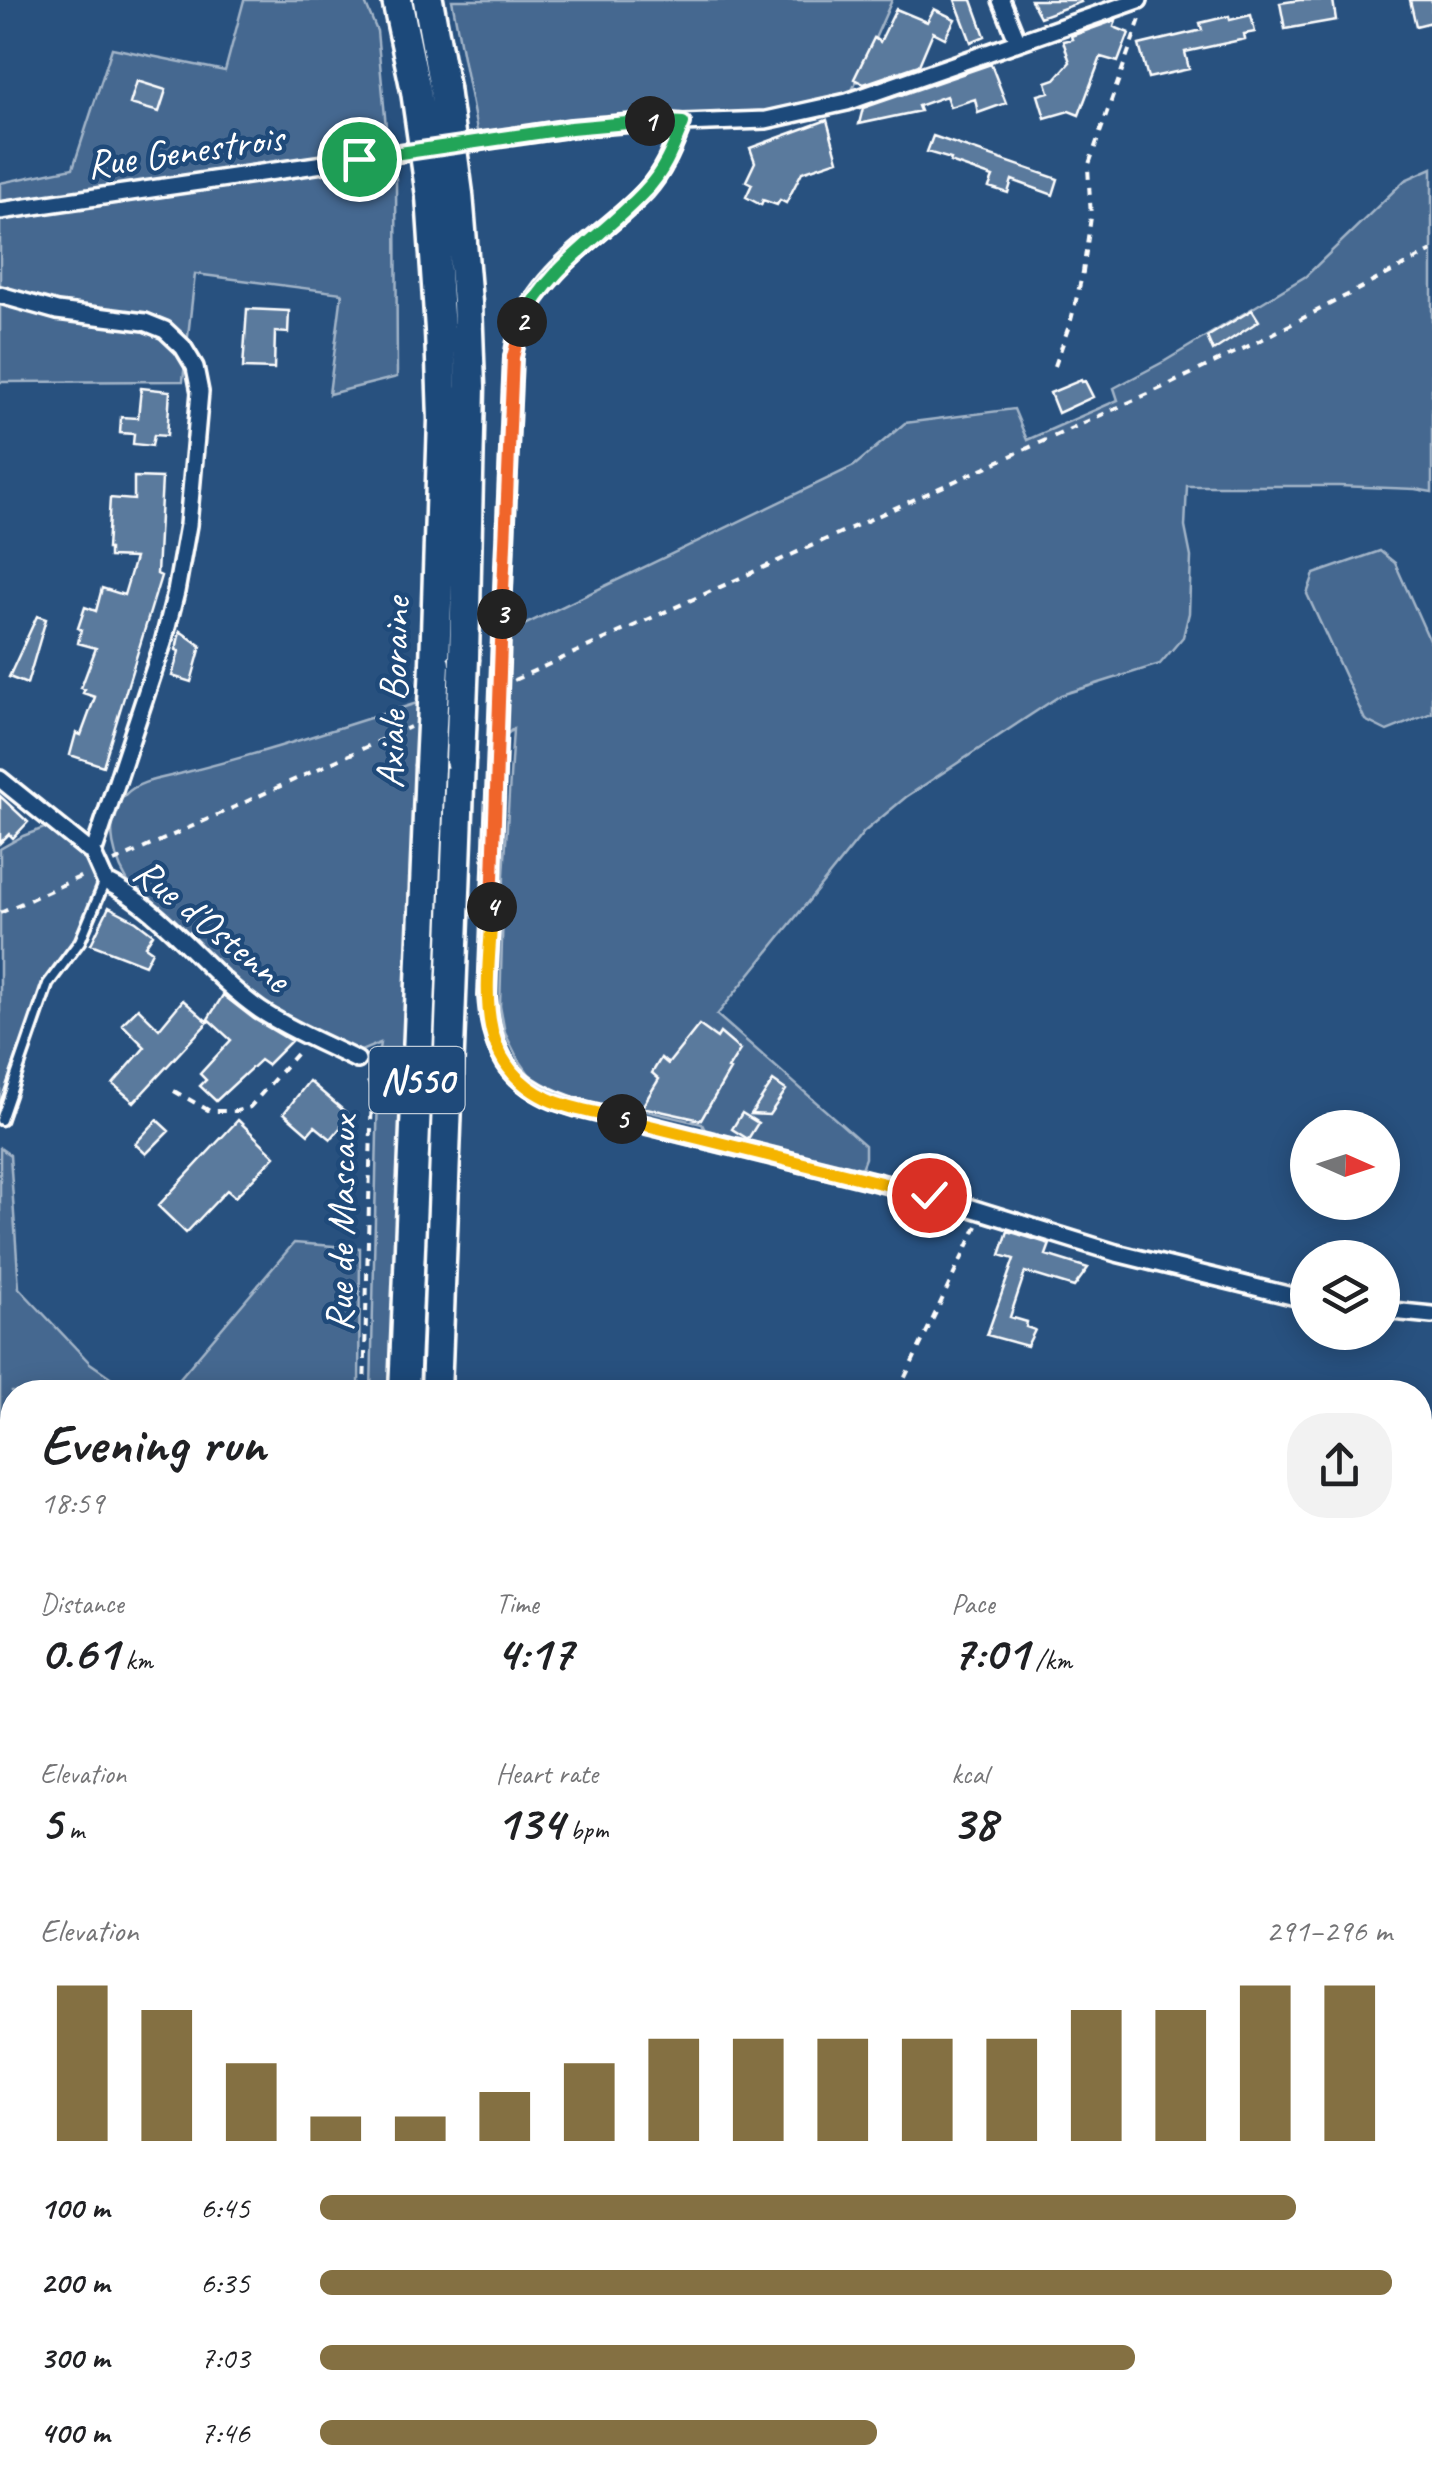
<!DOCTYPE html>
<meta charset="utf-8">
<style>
:root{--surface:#fff;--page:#f2f2f2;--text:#202124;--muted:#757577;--accent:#847042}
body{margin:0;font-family:Caveat,sans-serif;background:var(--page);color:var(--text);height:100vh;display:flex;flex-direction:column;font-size:38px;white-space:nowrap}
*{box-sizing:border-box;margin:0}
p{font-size:32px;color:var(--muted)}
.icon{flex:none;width:55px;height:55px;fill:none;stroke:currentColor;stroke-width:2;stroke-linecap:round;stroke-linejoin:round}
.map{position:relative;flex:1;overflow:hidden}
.panel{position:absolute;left:0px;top:1380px;width:1432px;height:1112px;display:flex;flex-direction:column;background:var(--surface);border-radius:40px 40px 0 0;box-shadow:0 5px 25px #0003}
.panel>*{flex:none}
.needle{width:65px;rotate:93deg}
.controls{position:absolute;left:1290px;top:1110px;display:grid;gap:20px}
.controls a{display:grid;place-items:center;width:110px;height:110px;border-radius:50%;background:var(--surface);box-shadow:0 5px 25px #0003;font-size:50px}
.pin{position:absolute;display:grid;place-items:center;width:85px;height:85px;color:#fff;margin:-42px;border:5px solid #fff;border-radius:50%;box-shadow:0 2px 10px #0007}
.km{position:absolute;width:50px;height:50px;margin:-25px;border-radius:50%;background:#222;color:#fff;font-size:28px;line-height:50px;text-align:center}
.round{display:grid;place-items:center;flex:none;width:105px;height:105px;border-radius:40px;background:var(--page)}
.summary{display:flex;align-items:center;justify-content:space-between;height:170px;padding:0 40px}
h1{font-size:55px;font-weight:700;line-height:75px}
.metrics{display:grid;grid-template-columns:repeat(3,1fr);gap:15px;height:170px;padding:10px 40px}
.metrics div{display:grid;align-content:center}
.metrics b{font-size:50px;font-weight:700}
.metrics small{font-size:28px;font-weight:400}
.metrics p{font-size:28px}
.chart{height:280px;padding:20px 40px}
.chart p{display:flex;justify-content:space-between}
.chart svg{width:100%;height:180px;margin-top:10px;stroke:var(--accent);stroke-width:6}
ul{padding:0 40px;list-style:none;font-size:32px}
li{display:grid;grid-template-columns:160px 120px 1fr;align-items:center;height:75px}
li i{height:25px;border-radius:12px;background:var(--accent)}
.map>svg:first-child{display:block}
</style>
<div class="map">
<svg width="1432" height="2491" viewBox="0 0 1432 2491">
<rect width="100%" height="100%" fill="#28517f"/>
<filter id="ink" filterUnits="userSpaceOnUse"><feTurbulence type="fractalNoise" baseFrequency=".01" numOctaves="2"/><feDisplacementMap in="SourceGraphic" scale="20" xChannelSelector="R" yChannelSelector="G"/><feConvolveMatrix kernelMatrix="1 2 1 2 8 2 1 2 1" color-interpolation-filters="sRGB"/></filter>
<g filter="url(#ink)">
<path fill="#446890" stroke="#a2b4c8" stroke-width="2.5" d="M244,0H364L377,31L386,127L396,179L397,377L329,394L342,293L195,274L183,381L0,382V183L73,168L112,48L225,71Z
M452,0H892L847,102L766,120L479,141Z
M1432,168V492L1415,489L1339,486H1187L1185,527L1191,557L1189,613L1183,637L1160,664L1061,695L906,797L864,832L717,1015L865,1145V1158L860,1171L707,1134L702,1124L642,1110L627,1116L547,1092L534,1081L517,1057L505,1033L500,1006L504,875L513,729L497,743L501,636L854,466L905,423L1014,409L1027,440L1118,400L1114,388L1165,361L1306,276L1405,180Z
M1380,551L1395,563L1432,646V713L1387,731L1365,720L1307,594L1314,574Z
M433,698L404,1392H371L378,1090L375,1075L380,1043L361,1051L315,1032L311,1037L260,1009L135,892C115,866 100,822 126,794C139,780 166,778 183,773C268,752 350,724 433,698Z
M55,824L93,854L105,881L80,941L48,984L0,1122V849L23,836Z
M0,1148L10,1155L19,1288L90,1363L132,1392H12V2480H312V2491H0Z
M294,1243L360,1248L359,1392H168Z"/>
<path fill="#5a7a9d" stroke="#fff" stroke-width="2.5" d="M955,0H972L985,36L971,42Z
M1031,0H1080L1081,2L1040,17Z
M1300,0H1333L1336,20L1285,29L1280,3Z
M1410,0H1432V22L1416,26Z
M896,9L927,22L934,9L955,19L945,38L933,32L919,65L864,84L854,79L874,38L880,42Z
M1251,15L1255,32L1244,34L1245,39L1185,52L1189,69L1148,78L1139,45L1202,30L1200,23L1229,16L1230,20Z
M1116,20L1114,27L1129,33L1118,62L1101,57L1079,115L1069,111L1045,118L1038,95L1049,92L1046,82L1055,79L1070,62L1063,41L1072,39L1071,36Z
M991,64L1006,103L978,113L975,99L950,107L946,96L918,106L920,111L859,124L863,108Z
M137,81L166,90L159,112L130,104Z
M827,120L838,160L802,172L786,203L780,200L777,205L763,200L761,205L746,197L752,184L746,181L755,162L750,148Z
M933,136L1058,179L1053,195L1012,180L1008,193L989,187L993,177L950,162L951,159L927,152Z
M247,309L289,311L288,333L275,332L274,369L243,368Z
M1252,310L1259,321L1213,351L1207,337Z
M1081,380L1082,382L1085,381L1093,397L1058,413L1050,393Z
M141,388L170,391L167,436L154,435L152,446L133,444L134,434L120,433L121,417L138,418Z
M134,477L162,478L157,574L161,576L103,766L70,755L76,733L81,735L95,697L83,693L85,689L81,688L96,648L78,643L81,629L78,628L85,607L96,611L102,588L124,595L135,558L109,557V549H107L110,498L134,500Z
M37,616L46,619L27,684L9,677Z
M180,631L201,646L191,682L172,676L179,651L176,650Z
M0,796L28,822L13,838L9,834L0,843Z
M109,907L136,921L153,934L145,946L152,951L145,965L91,944Z
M223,995L254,1019L291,1041L267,1065L260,1060L216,1101L200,1086L206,1080L200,1074L231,1040L208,1019Z
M183,1000L208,1022L134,1102L113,1084L145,1047L122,1024L138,1008L159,1029Z
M699,1025L717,1038L720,1033L740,1050L728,1069L730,1070L701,1120L642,1107L659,1079L652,1073L661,1058L668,1064Z
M309,1081L350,1116L331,1139L315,1126L308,1134L284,1113Z
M773,1081L786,1090L769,1115L751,1114Z
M742,1113L758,1123L748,1139L732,1129Z
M157,1120L169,1131L146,1154L135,1144Z
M238,1120L275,1156L235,1197L227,1190L186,1233L158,1206Z
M1008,1231L1050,1244L1046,1255L1088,1268L1074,1287L1025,1272L1010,1317L1027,1322L1026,1327L1035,1330L1027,1346L987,1335L1014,1259L1000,1255Z"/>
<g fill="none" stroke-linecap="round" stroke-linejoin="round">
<g stroke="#fff" stroke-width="15">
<path id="service" d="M1,1120L48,984L80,941L105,881"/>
</g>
<g stroke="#fff" stroke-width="22">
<path id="minor" d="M1001,0L1018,42
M0,211L571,128L659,121L683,123L766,120L847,102L1139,0
M0,295L57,311L145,322L165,330L183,347L195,367L200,392L188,525L176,592L163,643L93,854L0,779
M501,636L513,357C515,347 516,336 520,327C541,266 604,236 646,191C664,171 673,147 683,123
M497,743L487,996C492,1062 513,1088 577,1108L929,1195L1116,1253L1308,1300
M105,881C165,910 205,972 260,1010C290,1030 325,1044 357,1060
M1382,1310L1432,1315"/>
</g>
<g stroke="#fff" stroke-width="35">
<path id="trunk" d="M397,0L416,91
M428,0L444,88
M458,194L467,303L470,386L464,658
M431,196L440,330L443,420L435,664
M404,1392L430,767
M436,1392L460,760
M364,2491V2480
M394,2491L395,2480"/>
</g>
<path stroke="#fff" stroke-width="4" stroke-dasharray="8 8" stroke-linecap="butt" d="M1055,366L1071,320L1083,272L1091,217L1088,167L1140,19
M514,680L1170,384L1257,342L1432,251
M114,862L410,727
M0,913L82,876
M174,1091L210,1111H237L250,1107L298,1052
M364,1392L372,1090L365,1074
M898,1392L977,1226
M1372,2480L1383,2491
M317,2491V2480"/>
<use href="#service" stroke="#1f4a7a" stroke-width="8"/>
<use href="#minor" stroke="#1f4a7a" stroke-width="15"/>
<use href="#trunk" stroke="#1f4a7a" stroke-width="28"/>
<g stroke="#fff" stroke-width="22" stroke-linecap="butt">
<path id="minor-bridge" d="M497,743L501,636
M93,854L105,881"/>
</g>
<g stroke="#fff" stroke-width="35" stroke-linecap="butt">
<path id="trunk-bridge" d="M444,88L458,194
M416,91L431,196
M460,760L464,658
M430,767L435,664"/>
</g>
<use href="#minor-bridge" stroke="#1f4a7a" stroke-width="15"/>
<use href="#trunk-bridge" stroke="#1f4a7a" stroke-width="28"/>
</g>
</g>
<g fill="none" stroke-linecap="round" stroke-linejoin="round" filter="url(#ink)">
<g stroke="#fff" stroke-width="20">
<path id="split-1" d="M359,159L571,128L650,121"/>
</g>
<g stroke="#fff" stroke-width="20">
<path id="split-2" d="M522,322C552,263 601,238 645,191C664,172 673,148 683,123L650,121"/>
</g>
<g stroke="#fff" stroke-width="20">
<path id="split-3" d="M502,614L513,357L522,322"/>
</g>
<g stroke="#fff" stroke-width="20">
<path id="split-4" d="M492,907L502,614"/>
</g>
<g stroke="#fff" stroke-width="20">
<path id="split-5" d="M492,907C490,978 468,1061 548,1099C570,1109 598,1113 622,1119"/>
</g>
<g stroke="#fff" stroke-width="20">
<path id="split-6" d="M622,1119L929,1195"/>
</g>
<use href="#split-1" stroke="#22a559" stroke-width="12"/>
<use href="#split-2" stroke="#22a559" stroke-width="12"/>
<use href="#split-3" stroke="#f0652b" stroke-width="12"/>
<use href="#split-4" stroke="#f0652b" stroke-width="12"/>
<use href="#split-5" stroke="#f5b400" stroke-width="12"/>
<use href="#split-6" stroke="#f5b400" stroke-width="12"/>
</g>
<g text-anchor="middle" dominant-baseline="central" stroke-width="9" stroke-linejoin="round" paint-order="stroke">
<rect fill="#1f4a7a" stroke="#bcc9d7" stroke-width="2.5" x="369.5" y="1047" width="95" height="66" rx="8"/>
<g font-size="38" font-weight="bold" fill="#fff">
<text x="417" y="1080">N550</text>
</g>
<g font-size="40" fill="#fff" stroke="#1f4a7a">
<text transform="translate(185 151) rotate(-8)">Rue Genestrois</text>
<text transform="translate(393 693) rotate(-88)">Axiale Boraine</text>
<text transform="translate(212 925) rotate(39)">Rue d'Ostenne</text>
<text transform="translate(341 1224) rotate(-89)">Rue de Mascaux</text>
</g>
</g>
</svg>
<div class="controls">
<a><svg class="needle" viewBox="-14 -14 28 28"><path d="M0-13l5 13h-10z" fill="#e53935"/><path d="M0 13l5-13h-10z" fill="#757577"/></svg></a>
<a><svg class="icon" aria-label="layers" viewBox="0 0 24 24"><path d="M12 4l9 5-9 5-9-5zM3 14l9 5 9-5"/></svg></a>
</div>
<div class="pin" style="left:359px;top:159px;background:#1e9e55"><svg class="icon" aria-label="arrive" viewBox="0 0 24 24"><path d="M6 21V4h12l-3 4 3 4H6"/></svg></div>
<div class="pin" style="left:929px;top:1195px;background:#d93025"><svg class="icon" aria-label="check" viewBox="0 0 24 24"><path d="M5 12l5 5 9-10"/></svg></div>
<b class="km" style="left:650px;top:121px">1</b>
<b class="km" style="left:522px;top:322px">2</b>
<b class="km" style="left:502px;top:614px">3</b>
<b class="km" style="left:492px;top:907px">4</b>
<b class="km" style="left:622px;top:1119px">5</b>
<section class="panel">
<div class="summary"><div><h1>Evening run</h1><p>18:59</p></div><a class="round"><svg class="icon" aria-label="share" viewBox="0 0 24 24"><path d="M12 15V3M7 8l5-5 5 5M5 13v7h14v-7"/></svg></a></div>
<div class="metrics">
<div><p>Distance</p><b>0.61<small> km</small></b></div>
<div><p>Time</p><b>4:17</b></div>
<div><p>Pace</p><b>7:01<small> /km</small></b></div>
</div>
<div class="metrics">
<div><p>Elevation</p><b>5<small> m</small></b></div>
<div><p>Heart rate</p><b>134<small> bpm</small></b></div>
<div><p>kcal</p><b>38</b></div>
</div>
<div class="chart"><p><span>Elevation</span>291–296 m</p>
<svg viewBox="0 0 160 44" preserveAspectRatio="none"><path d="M5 44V6M15 44V12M25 44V25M35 44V38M45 44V38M55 44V32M65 44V25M75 44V19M85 44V19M95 44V19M105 44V19M115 44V19M125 44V12M135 44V12M145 44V6M155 44V6"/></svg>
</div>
<ul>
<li><b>100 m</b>6:45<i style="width:91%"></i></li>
<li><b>200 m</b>6:35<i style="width:100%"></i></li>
<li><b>300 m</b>7:03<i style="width:76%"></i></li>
<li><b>400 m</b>7:46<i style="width:52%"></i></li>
</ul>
</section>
</div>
